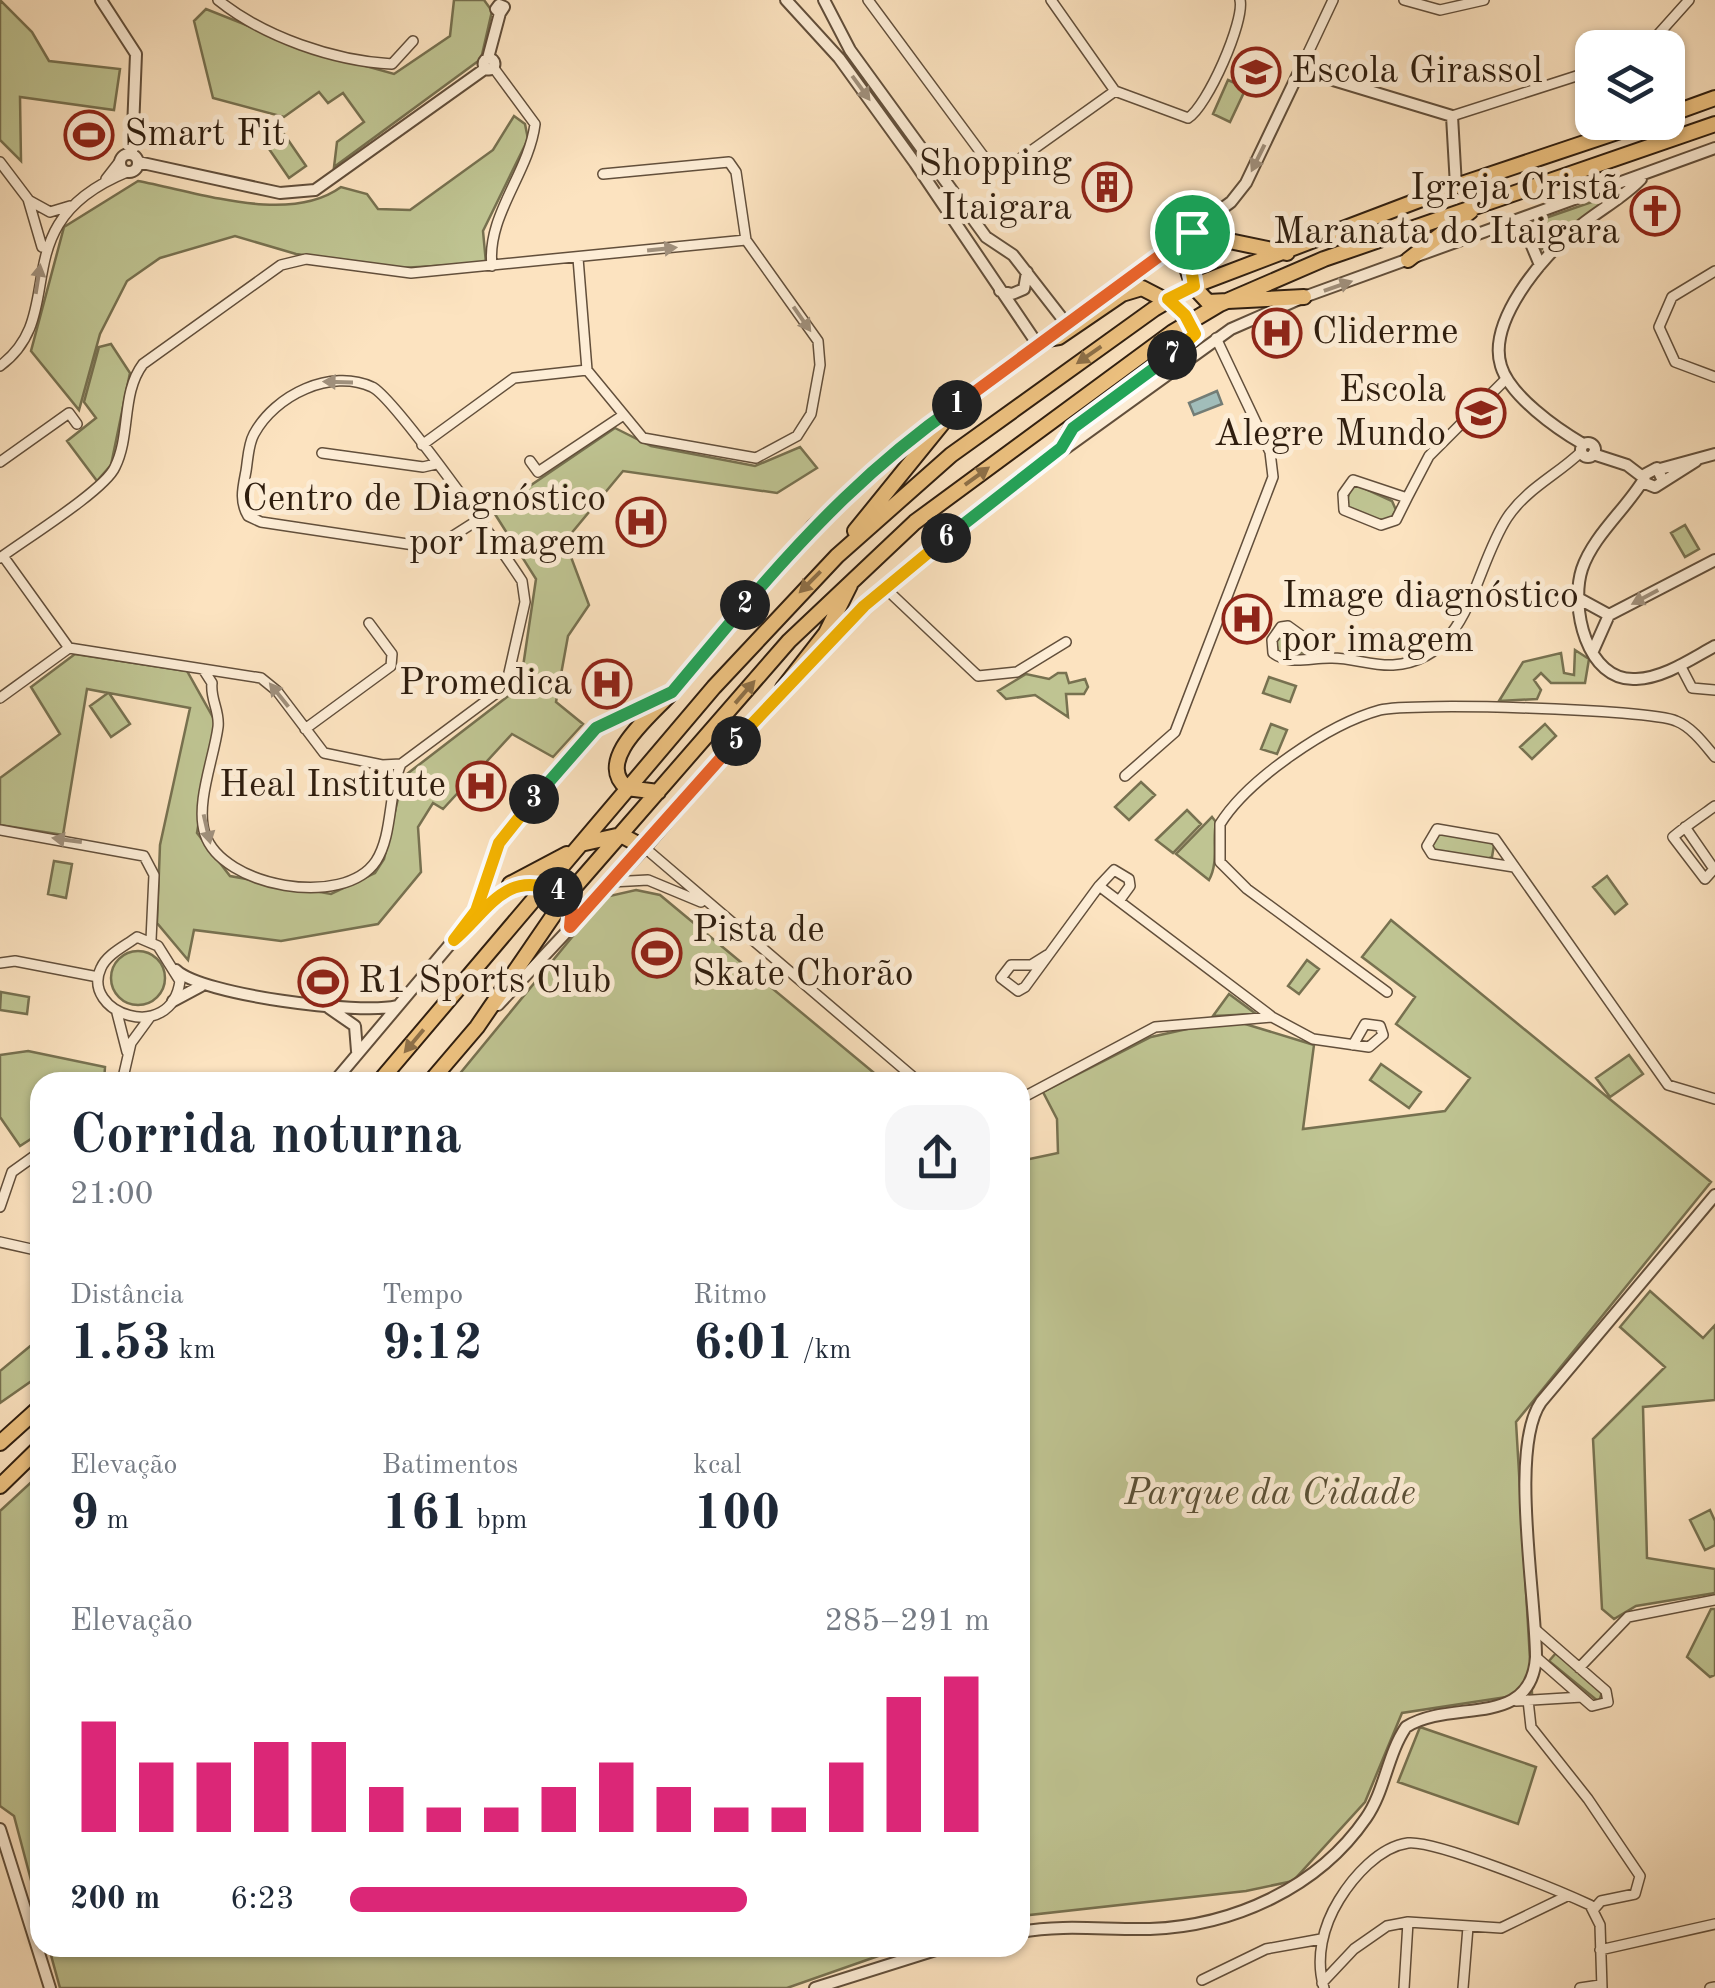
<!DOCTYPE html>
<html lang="pt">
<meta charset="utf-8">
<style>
:root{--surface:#fff;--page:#f6f6f7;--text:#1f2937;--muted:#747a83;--accent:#db2777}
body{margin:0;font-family:"Old Standard TT",serif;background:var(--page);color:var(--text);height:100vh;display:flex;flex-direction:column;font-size:38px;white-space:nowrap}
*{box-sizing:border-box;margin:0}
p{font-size:32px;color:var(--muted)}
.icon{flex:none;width:55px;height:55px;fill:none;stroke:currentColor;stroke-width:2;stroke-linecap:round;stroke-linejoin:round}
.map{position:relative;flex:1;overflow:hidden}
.panel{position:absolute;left:30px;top:1072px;width:1000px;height:885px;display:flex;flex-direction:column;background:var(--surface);border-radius:30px;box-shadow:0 2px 8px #0004}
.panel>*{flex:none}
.tools{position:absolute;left:1575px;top:30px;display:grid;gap:20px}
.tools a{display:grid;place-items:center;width:110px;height:110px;border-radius:20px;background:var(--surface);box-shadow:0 2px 8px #0004;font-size:50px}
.pin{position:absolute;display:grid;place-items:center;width:85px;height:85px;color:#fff;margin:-42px;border:5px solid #fff;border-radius:50%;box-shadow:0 2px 10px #0007}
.km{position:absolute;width:50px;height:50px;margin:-25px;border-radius:50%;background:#222;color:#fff;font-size:28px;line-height:50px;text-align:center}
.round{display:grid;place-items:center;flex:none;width:105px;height:105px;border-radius:30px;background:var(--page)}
.head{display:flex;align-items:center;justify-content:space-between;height:170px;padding:0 40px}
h1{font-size:55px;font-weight:700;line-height:75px}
.metrics{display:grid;grid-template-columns:repeat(3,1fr);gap:15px;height:170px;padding:10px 40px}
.metrics div{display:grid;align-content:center}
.metrics b{font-size:50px;font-weight:700}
.metrics small{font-size:28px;font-weight:400}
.metrics p{font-size:28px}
.chart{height:280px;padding:20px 40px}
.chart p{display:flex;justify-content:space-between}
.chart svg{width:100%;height:180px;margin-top:10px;stroke:var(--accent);stroke-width:6}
ul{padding:0 40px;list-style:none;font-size:32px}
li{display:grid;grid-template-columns:160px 120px 1fr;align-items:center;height:75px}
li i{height:25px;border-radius:12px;background:var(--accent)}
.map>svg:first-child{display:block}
</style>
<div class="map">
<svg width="1715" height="1988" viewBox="0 0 1715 1988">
<rect width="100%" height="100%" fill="#fce3c0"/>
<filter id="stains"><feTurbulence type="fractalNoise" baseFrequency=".002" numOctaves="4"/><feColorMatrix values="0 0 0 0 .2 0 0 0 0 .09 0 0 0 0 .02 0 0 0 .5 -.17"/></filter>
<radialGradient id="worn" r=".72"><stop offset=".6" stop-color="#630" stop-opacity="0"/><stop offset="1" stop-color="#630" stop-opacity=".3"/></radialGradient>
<path fill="#bfc492" stroke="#777150" stroke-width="2.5" d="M0,0L32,32L49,61L120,69L114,110L20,97L21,161L0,140Z
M454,0H484L492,11L481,59L334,167L337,142L364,122L343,93L328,103L319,92L284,117L213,98L194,21L206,9L312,51L394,74L450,36Z
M1228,80L1246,88L1230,122L1213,114Z
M514,116L525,124L528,139L483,231L486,263L401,268L296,254L235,236L160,258L127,281L100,334L79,410L31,351L64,227L138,181C198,192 289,225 341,187L367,194L378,209L410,210L493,150Z
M284,134L306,166L289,178L267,146Z
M1609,196V198L1542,249L1531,223Z
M111,344L130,373L111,465L97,481L67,441L96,418L84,402L99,347Z
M615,428L651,446L755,466L800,447L817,468L777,493L623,471L565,541L589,605L568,636L556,702L583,724L553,757L512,734L443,809L433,803L418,827L421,872L378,924L281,941L194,930L188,960L157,923L160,845L190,708L109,693L130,724L111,737L90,706L108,693L87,689L63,835L0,825V778L60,734L31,687L75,654L187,671L215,721L197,833L230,876L331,894L375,873L384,859L403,777L520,687L536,579L493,511Z
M1357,485L1392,501L1396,510L1390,520L1378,521L1345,506L1351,487Z
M1685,525L1699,549L1685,557L1671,533Z
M1293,630L1318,653L1278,652L1276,642L1283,631Z
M1575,650L1589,659L1585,683H1551L1541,673L1534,680L1541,690L1537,699L1499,701L1523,662L1561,653L1564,673L1574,675Z
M1058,673H1066L1069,683L1085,679L1088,687L1084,694H1066L1068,717L1035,695L1006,699L998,691L1026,674L1049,679Z
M1269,677L1296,686L1290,702L1263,693Z
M1271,724L1287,730L1277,754L1261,749Z
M1545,724L1556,736L1532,759L1520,747Z
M1141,782L1155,795L1129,820L1115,807Z
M1187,810L1201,824L1173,853L1156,840Z
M1212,817L1216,822C1212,842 1219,862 1209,880L1176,854Z
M1440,833L1487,840L1494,845L1492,857L1482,861L1435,854L1430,848L1433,837Z
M54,861L72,864L66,898L48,894Z
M1607,876L1627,904L1615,914L1593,887Z
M636,890L660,895L885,1082H453L605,897Z
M1391,920L1711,1182L1516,1422L1532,1693L1402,1713L1365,1802L1293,1881L1246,1891L1020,1916V1161L1058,1153L1057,1119L1043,1092L1151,1037L1196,1027L1242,1023L1314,1045L1303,1129L1445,1111L1470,1078L1396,1024L1415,997L1362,957Z
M111 978a27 27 0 1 1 54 0a27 27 0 1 1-54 0Z
M1307,960L1319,969L1299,994L1288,986Z
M1,992L29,997L27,1014L0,1010Z
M1229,994L1256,1014L1213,1016Z
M28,1051L105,1067L104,1082H40V1133L20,1146L0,1117V1055Z
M1629,1055L1643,1074L1610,1097L1596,1078Z
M1381,1064L1421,1092L1409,1108L1370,1080Z
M1650,1291L1703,1338L1715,1325V1400L1643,1407L1647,1558L1715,1569V1593L1636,1606L1614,1619L1602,1609L1593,1439L1665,1367L1620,1327Z
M40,1338V1375L0,1403V1371Z
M40,1474V1914L14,1816L0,1806V1511Z
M1710,1510L1715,1521V1545L1705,1550L1690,1520Z
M1711,1609H1715V1675L1710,1677L1687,1657Z
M1556,1653L1602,1692L1599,1702L1549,1661Z
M1420,1727L1536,1767L1518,1824L1398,1782Z
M49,1948H901L787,1988H60Z"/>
<path fill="#a1bdba" stroke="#737d76" stroke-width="2.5" d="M1217,391L1222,404L1194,415L1189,403Z"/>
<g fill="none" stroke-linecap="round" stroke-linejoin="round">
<g stroke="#624f3b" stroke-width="12">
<path id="minor" d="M218,0C264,37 334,61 392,64L413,41
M868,0L990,165L998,168L1014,163L1115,91
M1051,0L1115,91L1188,118C1207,107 1245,21 1240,0
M1404,0L1440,10L1484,0
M1646,48L1689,0
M1300,70L1333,0
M1452,116L1592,71
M0,162L28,199L42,247
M106,179L120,161
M30,201L50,212L70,206
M578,258L587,370
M492,266C486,216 529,173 535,124L493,67
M1715,271L1672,297L1659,327L1675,362L1715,377
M0,366C72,313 0,224 127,172
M587,370L643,438L756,458L797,436L811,414L820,365L818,341L746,240L736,172L729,162L603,174
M422,445L514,378L587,370
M322,453L423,467L436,464
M530,461L538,472L622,416
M0,462L69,413L77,424
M1353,480L1407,498L1396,520L1381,525L1344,510L1343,494Z
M1407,498L1429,456L1506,379
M3,556L69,648
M0,558C24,540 105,490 115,467C131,435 121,393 143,364L281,265L306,259L411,273L746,240
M885,588L978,676L1017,672L1066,642
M1331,657L1288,626L1281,627L1272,640L1273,653C1291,666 1312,657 1332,658C1353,658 1372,666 1393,665C1470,660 1473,570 1507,518C1526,489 1557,475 1581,452
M1680,665L1692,688L1715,690
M203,669L212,683C210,699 220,711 218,727C214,758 195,804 205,834C222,887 344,909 376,861C393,835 388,793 401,764
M0,698L69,648L261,678L277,691L324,753L382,765L401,764L506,686L525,602L522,581C503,552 393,396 372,387C331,368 275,395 254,434C248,445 248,459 246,471C243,487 239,501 248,516L261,522L434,548L478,520
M305,729L391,666L392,654L369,623
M1125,776L1175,732L1273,477L1270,452L1216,338
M1685,827L1714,869L1705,879L1673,837C1686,826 1701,816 1715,806
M0,830L144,856L154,875L151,940
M645,848L919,1082
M1514,867L1432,854L1427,846L1437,829L1495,839L1668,1085L1715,1099
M611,882L648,880L701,902
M1099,886L1114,870L1129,879L1130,886L1119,901
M137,937L158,946L180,981C171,1045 80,1013 101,968C107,954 125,946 137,937Z
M1047,955L1031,965H1011L1001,978L1018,991L1025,987L1099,886L1271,1016
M0,963L15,961L98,977
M1387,992L1247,889L1220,862V824C1248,779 1329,724 1380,710C1410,702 1649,709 1676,721C1692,727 1705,745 1715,757
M117,1013L127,1052
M122,1082L131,1043L150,1017
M1020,1099L1155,1027L1272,1017L1313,1039L1369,1047L1383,1035L1380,1026L1365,1024L1353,1045
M0,1207L12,1172L40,1152
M0,1242L40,1251
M1536,1630L1606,1691L1608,1702L1592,1706L1536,1657
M1579,1668L1628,1617L1715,1600
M1528,1700L1531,1727L1588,1799L1640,1876L1635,1894L1601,1901L1594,1909
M1516,1701L1582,1697
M1600,1950L1715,1924
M1202,1980L1266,1949L1321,1939
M1322,1983L1354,1949L1387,1926L1408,1922L1501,1928L1565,1897
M1324,1988C1315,1958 1323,1926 1339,1900C1353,1877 1379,1847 1408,1843C1436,1840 1560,1891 1590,1905L1600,1925L1602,1988
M1404,1988L1408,1922
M1463,1988L1468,1927
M1580,1988L1600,1985
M1710,1988L1715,1987"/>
</g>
<g stroke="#624f3b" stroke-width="14">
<path id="tertiary" d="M101,0L136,54L132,154
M786,0L839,58L915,163L1038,345
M824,0L850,50L986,237L1013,255L1065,322
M499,5L504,7L500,13L496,9Z
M488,58L500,13
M483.5 64a5.5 5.5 0 1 1 11 0a5.5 5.5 0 1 1-11 0Z
M120 163a9 9 0 1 1 18 0a9 9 0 1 1-18 0Z
M138,162L280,193L315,190L486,68
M1521,220L1540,265
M1000,291L1012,294L1024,289L1027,272
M1581 450a7 7 0 1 1 14 0a7 7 0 1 1-14 0Z
M1583,444C1557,429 1510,396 1501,366C1487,322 1542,257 1574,231C1595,212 1621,200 1641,179
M1593,454L1627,465L1644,478
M1660,469L1715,454
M1644,479C1626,509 1593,536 1582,569C1570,606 1586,682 1636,679C1664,678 1691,659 1715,646
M1663,481L1657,468L1644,475L1645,483L1655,487L1696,461
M1576,597L1609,615
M1593,651L1609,615L1715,560
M817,653L864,606L976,513L1231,329L1304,297L1715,148
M471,919L499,843L596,728L672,692L812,526L903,443L1231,202L1246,183L1300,70L1452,116L1456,186
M176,970C202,995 359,1015 397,1006
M173,1001L201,986
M498,1005L645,848L788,683
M329,1008L355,1026L357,1051
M334,1082L457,936
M0,1829L50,1988
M1020,1932C1064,1924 1105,1930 1150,1929C1233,1926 1318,1888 1366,1818C1385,1791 1387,1755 1406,1727C1452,1698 1531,1730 1536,1657C1536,1596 1509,1448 1541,1402L1715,1195
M815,1988L942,1948"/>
</g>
<g stroke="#2f1e0f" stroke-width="18">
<path id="primary" d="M1668,115L1715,98
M1192,232L1215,238
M1287,253L1215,238L1196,252L1188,271L1193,286L1208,302L1304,297
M1408,260L1471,211
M1047,339L1059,337L1122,294L1142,288L1177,306L1195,334L1191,341L1070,431L1061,448
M855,531L958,404
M783,688L826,633L850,585
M658,792L627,788C593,760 653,714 672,692
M585,843L621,835L645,848
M510,884L567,854
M454,940C484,914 513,864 559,893C574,902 572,911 570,927
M379,1082L714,687L837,556L951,455L1154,309L1193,286L1456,186L1647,122
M430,1082L477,1027L566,897L789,641L915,522L1173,332L1220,304L1324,259L1715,124
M0,1443L40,1407
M0,1486L40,1447"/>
</g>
<use href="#minor" stroke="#fdedd6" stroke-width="9"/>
<use href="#tertiary" stroke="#fdedd6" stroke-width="10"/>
<use href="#primary" stroke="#eec280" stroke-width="14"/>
</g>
<defs><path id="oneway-solid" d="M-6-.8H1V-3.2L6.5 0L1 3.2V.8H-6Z" transform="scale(2.5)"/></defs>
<g fill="#a0907c">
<use href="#oneway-solid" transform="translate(861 88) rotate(54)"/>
<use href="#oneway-solid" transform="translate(1258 158) rotate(116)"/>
<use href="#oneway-solid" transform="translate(662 249) rotate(-6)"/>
<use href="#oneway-solid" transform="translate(38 279) rotate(-81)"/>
<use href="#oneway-solid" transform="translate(1338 286) rotate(-19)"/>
<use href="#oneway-solid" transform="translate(802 319) rotate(55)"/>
<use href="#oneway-solid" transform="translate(338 382) rotate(-178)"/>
<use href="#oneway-solid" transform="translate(1645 597) rotate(152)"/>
<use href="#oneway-solid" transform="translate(279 695) rotate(-129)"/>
<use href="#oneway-solid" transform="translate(207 829) rotate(77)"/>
<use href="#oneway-solid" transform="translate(67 840) rotate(-172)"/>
</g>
<g fill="#8e7048">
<use href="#oneway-solid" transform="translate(1089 355) rotate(145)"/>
<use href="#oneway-solid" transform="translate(977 476) rotate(-36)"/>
<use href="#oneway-solid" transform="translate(810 582) rotate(135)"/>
<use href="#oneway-solid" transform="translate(745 692) rotate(-49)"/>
<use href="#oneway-solid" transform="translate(414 1041) rotate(130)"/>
</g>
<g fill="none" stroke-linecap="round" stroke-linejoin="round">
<g stroke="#fff" stroke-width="20">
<path id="split-1" d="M957,405L1192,232"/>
</g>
<g stroke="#fff" stroke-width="20">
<path id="split-2" d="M745,605C810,529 874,463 957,405"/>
</g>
<g stroke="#fff" stroke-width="20">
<path id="split-3" d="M534,799L596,728L672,692L745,605"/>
</g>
<g stroke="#fff" stroke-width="20">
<path id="split-4" d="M534,799L499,843L476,911L454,940C488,911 506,868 558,892"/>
</g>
<g stroke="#fff" stroke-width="20">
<path id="split-5" d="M558,892L572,904L570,927L736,741"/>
</g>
<g stroke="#fff" stroke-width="20">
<path id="split-6" d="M736,741L864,606L946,538"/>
</g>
<g stroke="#fff" stroke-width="20">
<path id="split-7" d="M946,538L1061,448L1073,428L1172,355"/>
</g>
<g stroke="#fff" stroke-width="20">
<path id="split-8" d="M1172,355L1195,334L1185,315L1168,299L1194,286L1190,262L1215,238L1192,232"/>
</g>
<use href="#split-1" stroke="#f0652b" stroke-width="12"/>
<use href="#split-2" stroke="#22a559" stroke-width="12"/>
<use href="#split-3" stroke="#22a559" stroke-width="12"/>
<use href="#split-4" stroke="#f5b400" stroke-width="12"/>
<use href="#split-5" stroke="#f0652b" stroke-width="12"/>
<use href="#split-6" stroke="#f5b400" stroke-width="12"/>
<use href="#split-7" stroke="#22a559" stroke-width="12"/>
<use href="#split-8" stroke="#f5b400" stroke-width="12"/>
</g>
<defs>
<g id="school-ring" transform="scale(2.5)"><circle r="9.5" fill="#fdedd6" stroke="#8f2418" stroke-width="1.5"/><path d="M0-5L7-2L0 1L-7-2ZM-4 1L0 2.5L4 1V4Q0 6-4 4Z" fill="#8f2418"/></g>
<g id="stadium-ring" transform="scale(2.5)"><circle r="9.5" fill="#fdedd6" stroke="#8f2418" stroke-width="1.5"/><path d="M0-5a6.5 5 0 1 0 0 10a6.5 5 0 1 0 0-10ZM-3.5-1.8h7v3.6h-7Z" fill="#8f2418"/></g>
<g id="building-ring" transform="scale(2.5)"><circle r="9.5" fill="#fdedd6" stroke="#8f2418" stroke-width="1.5"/><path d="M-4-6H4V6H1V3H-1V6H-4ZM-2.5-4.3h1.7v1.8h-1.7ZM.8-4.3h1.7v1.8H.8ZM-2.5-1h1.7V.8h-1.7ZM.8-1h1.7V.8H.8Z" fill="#8f2418"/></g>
<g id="church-ring" transform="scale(2.5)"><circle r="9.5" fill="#fdedd6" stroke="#8f2418" stroke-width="1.5"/><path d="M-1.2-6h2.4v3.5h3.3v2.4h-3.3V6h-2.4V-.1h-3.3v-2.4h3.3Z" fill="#8f2418"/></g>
<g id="hospital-ring" transform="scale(2.5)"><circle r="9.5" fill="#fdedd6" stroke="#8f2418" stroke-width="1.5"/><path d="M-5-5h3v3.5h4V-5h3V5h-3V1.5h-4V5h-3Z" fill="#8f2418"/></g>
</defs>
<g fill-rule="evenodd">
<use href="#school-ring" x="1256" y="72"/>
<use href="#stadium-ring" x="89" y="135"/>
<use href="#building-ring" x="1107" y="187"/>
<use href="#church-ring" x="1655" y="211"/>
<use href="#hospital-ring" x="1277" y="333"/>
<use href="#school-ring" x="1481" y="413"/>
<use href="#hospital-ring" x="641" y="522"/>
<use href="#hospital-ring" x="1247" y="619"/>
<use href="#hospital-ring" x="607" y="684"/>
<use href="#hospital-ring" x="481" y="786"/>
<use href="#stadium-ring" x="657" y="953"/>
<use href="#stadium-ring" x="323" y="982"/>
</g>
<g text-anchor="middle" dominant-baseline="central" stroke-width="10" stroke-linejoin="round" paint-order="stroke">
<g font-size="38" fill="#2f1e0f" stroke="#fdedd6" text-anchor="start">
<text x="1291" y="72">Escola Girassol</text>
<text x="124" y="135">Smart Fit</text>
<text x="1072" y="165" text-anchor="end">Shopping<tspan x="1072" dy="44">Itaigara</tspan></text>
<text x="1620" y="189" text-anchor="end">Igreja Cristã<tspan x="1620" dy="44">Maranata do Itaigara</tspan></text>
<text x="1312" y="333">Cliderme</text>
<text x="1446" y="391" text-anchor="end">Escola<tspan x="1446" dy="44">Alegre Mundo</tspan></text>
<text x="606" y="500" text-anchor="end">Centro de Diagnóstico<tspan x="606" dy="44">por Imagem</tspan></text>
<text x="1282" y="597">Image diagnóstico<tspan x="1282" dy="44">por imagem</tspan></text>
<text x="572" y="684" text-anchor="end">Promedica</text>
<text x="446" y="786" text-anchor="end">Heal Institute</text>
<text x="692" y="931">Pista de<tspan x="692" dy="44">Skate Chorão</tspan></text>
<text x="358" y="982">R1 Sports Club</text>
</g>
<g font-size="38" font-style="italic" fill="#5a5036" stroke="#fdedd6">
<text x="1270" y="1494">Parque da Cidade</text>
</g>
</g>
<rect width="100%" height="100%" filter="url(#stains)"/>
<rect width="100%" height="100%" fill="url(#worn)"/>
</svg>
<div class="tools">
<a><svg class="icon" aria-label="layers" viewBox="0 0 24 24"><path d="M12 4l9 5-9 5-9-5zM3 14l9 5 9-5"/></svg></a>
</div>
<div class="pin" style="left:1192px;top:232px;background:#1e9e55"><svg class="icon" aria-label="arrive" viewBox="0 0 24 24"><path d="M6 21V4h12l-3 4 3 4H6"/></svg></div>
<b class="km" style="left:957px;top:405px">1</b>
<b class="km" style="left:745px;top:605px">2</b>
<b class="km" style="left:534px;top:799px">3</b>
<b class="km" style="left:558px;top:892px">4</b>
<b class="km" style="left:736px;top:741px">5</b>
<b class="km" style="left:946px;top:538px">6</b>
<b class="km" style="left:1172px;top:355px">7</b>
<section class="panel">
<div class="head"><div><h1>Corrida noturna</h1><p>21:00</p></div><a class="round"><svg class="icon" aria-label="share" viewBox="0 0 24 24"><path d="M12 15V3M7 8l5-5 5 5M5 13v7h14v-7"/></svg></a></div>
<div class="metrics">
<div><p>Distância</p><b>1.53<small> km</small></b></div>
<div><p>Tempo</p><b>9:12</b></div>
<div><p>Ritmo</p><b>6:01<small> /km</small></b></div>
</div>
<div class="metrics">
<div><p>Elevação</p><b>9<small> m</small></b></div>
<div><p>Batimentos</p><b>161<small> bpm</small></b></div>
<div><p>kcal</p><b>100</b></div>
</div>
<div class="chart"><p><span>Elevação</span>285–291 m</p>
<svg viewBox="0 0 160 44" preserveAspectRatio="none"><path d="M5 44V17M15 44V27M25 44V27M35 44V22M45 44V22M55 44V33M65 44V38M75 44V38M85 44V33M95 44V27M105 44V33M115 44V38M125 44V38M135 44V27M145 44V11M155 44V6"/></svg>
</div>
<ul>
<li><b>200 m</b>6:23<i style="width:62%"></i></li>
</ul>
</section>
</div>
